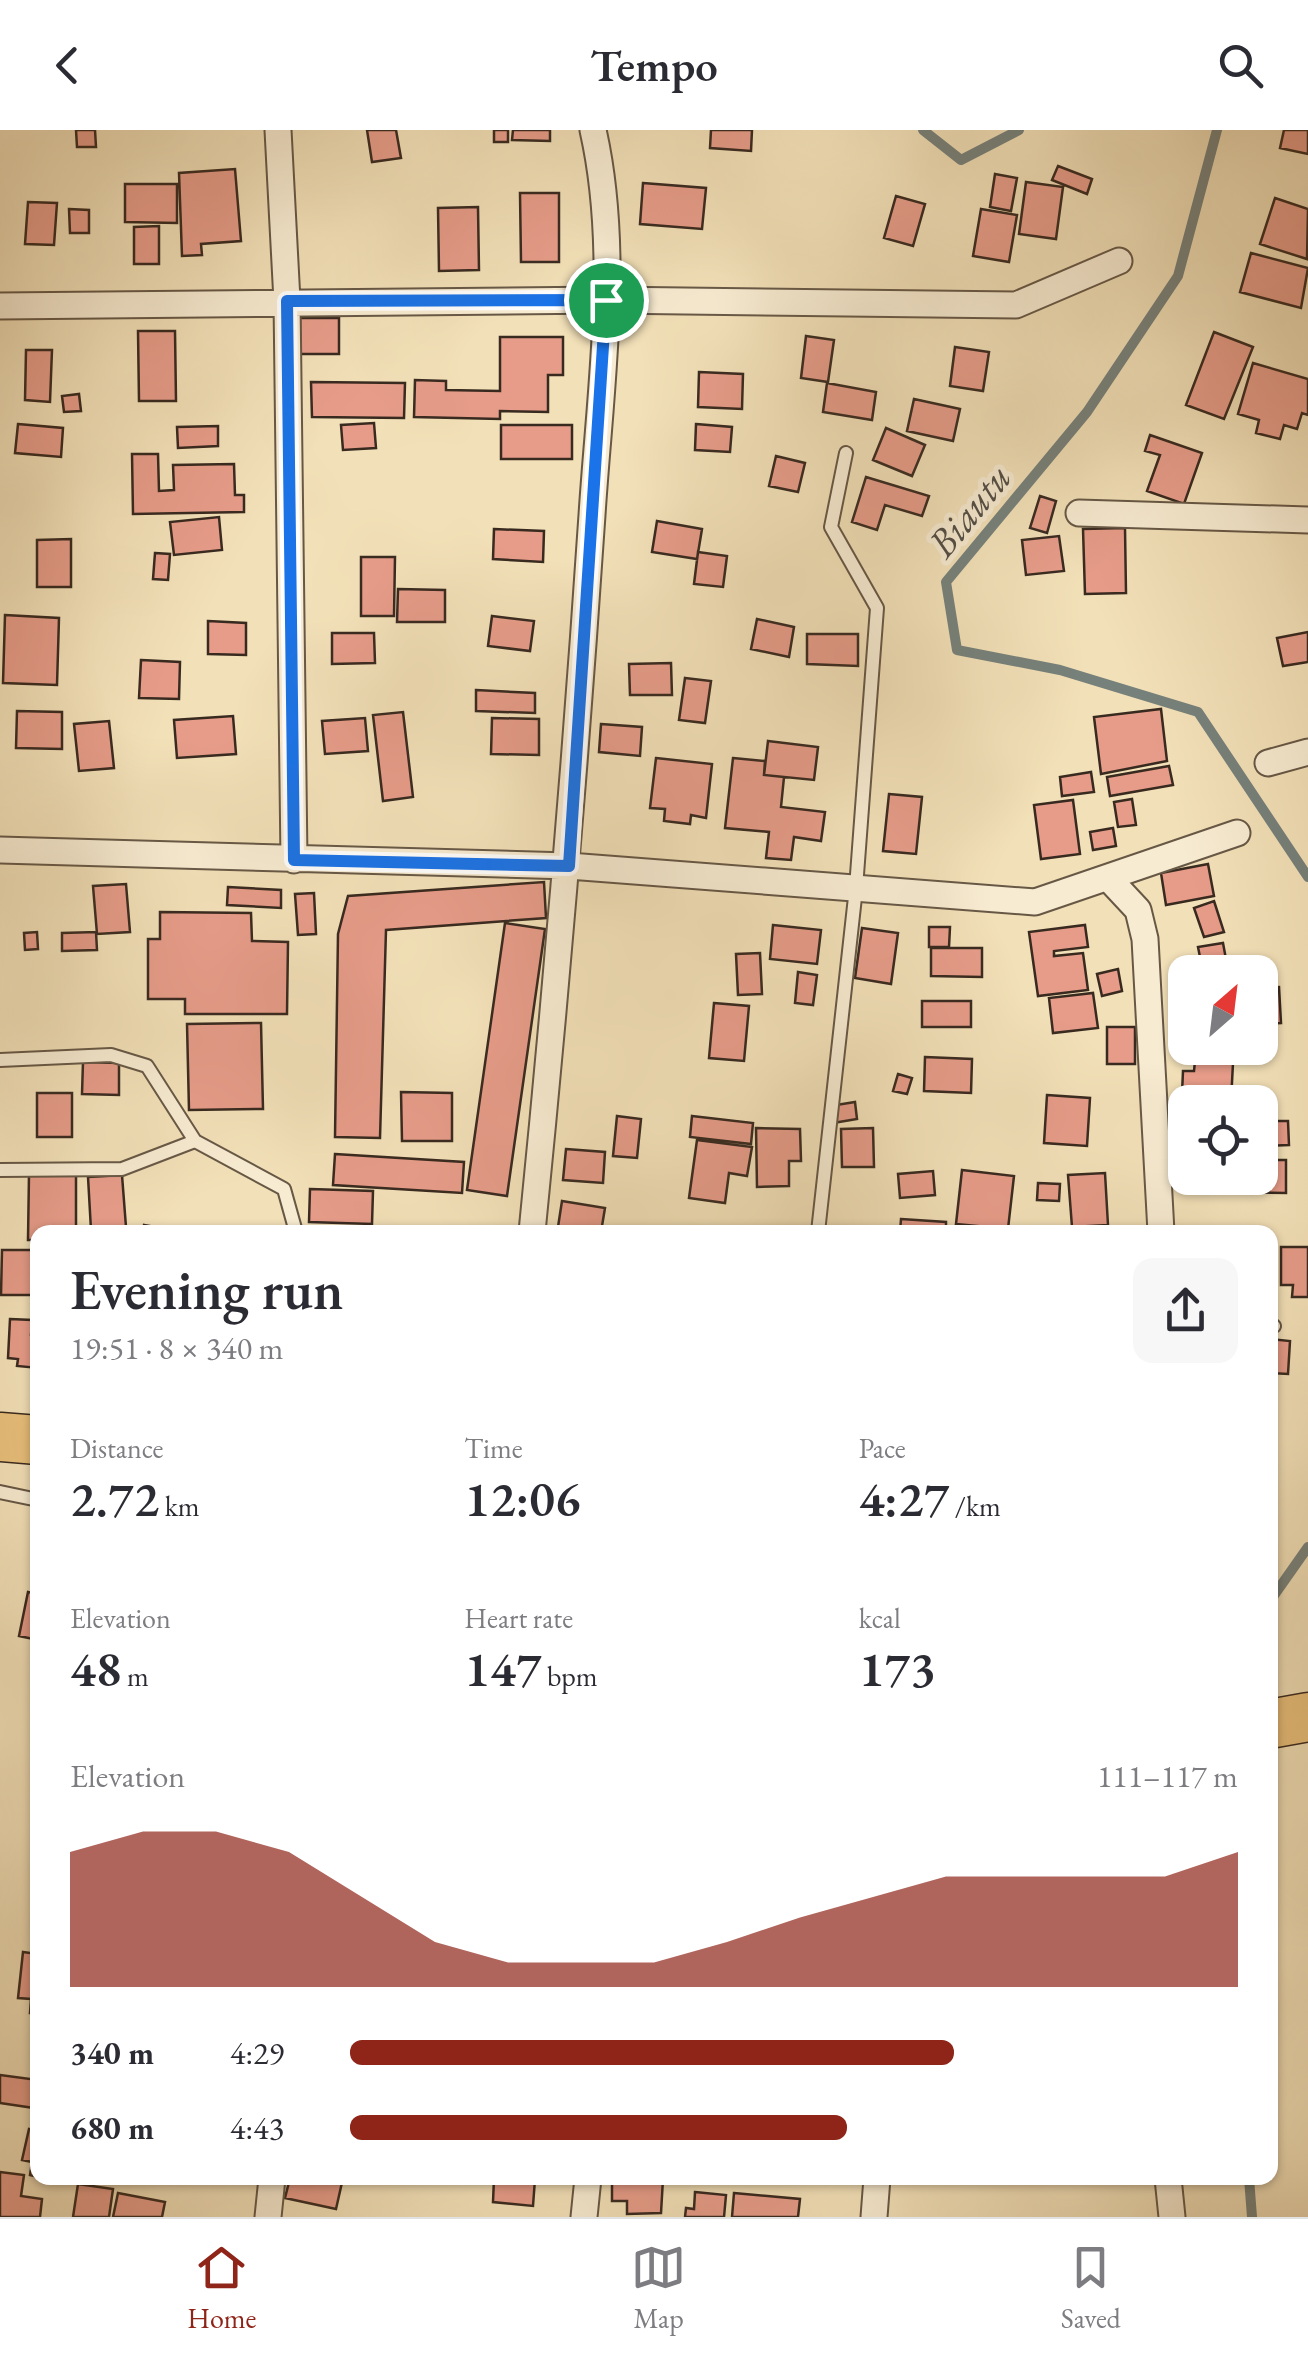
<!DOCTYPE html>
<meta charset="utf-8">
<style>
:root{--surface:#fff;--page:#f7f7f7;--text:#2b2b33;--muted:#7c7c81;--line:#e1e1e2;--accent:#8f2418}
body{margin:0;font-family:"EB Garamond",serif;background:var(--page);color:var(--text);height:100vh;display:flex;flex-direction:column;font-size:38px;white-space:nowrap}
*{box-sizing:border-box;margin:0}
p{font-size:32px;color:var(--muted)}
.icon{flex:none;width:55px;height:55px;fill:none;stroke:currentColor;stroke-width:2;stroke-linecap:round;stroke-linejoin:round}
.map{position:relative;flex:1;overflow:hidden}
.sheet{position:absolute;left:30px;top:1095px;width:1248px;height:960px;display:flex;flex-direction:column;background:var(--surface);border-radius:20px;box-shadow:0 2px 8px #0004}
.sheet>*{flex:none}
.needle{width:65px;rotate:28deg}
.buttons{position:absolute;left:1168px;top:825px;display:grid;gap:20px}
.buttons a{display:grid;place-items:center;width:110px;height:110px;border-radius:20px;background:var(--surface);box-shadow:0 2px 8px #0004;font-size:50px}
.pin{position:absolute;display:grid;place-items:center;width:85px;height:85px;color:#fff;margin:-42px;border:5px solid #fff;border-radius:50%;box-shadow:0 2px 10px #0007}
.round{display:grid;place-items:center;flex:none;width:105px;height:105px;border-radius:20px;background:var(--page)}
.head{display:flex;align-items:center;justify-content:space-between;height:170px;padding:0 40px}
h1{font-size:55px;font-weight:600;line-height:75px}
.stats{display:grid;grid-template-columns:repeat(3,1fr);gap:15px;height:170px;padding:10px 40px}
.stats div{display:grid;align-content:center}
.stats b{font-size:50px;font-weight:600}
.stats small{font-size:28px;font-weight:400}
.stats p{font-size:28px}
.chart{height:280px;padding:20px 40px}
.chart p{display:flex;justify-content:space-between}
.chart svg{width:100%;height:180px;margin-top:10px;fill:var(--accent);opacity:.7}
ul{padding:0 40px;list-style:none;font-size:32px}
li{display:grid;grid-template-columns:160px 120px 1fr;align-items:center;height:75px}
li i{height:25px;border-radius:12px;background:var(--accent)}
header{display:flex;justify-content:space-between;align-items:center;height:130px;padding:0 40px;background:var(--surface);font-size:45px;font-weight:600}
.menu{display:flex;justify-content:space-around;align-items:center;height:140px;border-top:2px solid var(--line);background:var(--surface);font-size:28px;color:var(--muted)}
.menu a{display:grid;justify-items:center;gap:5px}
.menu .current{color:var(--accent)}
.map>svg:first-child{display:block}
</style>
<header><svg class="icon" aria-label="back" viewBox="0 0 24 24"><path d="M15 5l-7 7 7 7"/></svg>Tempo<svg class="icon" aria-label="search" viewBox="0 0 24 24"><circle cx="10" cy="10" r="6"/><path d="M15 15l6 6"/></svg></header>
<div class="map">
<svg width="1308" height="2087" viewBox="0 0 1308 2087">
<rect width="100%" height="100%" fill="#f2e0b8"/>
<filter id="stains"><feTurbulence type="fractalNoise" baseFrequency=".002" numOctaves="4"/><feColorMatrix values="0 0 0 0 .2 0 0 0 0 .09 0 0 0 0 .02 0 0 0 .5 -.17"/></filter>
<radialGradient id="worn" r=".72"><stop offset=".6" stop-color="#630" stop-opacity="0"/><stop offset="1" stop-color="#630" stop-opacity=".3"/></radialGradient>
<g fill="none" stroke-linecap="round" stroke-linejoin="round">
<path stroke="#76817b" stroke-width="10" d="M923,0L961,30L1019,0
M1217,0L1178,146L1087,282L946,452L957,520L1060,540L1198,582L1308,747
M1270,1471L1308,1417
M1270,1687V1701
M1249,2048L1252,2087"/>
</g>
<path fill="#e69c89" stroke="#392a20" stroke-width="2.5" d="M76,0H95L96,17H77Z
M367,0H396L401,28L372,32Z
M494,0H508V12H494Z
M513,0H550V11L512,10Z
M711,0H752L751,21L710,18Z
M1284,0H1308V24L1280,18Z
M1058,36L1092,49L1087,64L1052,50Z
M235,39L241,111L201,114L202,125L182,126L179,43Z
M995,44L1017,48L1011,81L990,77Z
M1026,52L1063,57L1056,109L1019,104Z
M643,53L706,58L702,99L640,94Z
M125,54H177V93L125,92Z
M520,63H559V132H521Z
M896,66L925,74L913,116L884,108Z
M1275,68L1308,79L1307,129L1260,114Z
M28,72L57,73L54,115L25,114Z
M478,77L479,140L439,141L438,78Z
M69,79L89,80V103H70Z
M981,79L1017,85L1009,132L973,126Z
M159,96V134H134V97Z
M1251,123L1308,138L1301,178L1240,162Z
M300,188H339V224H300Z
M138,201H175L176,271H139Z
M1214,202L1253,217L1224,289L1186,275Z
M806,206L834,210L828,252L801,248Z
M500,207H563V245H548V282L500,281V289L414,287L415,250L446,251V260L500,261Z
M955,217L989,222L983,261L950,256Z
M26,220H52L50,272L25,270Z
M1253,233L1308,249V285L1302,283L1297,299L1284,295L1280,309L1256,303L1259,290L1238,284Z
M699,242L743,244L742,279L698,277Z
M311,252L405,253L404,288L312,287Z
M827,253L876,262L872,290L823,282Z
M79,264L81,281L64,282L62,266Z
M914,269L960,279L953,311L907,301Z
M374,293L376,318L343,320L341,295Z
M18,294L63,298L61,327L15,323Z
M696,294L732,297L730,322L695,320Z
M501,295H572V329H501Z
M218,296V316L178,318L177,297Z
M886,298L925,315L912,346L873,330Z
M1150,305L1202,323L1184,374L1147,361L1160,325L1145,321Z
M132,324H158L159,361L174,360L173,335L234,334L235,365H244V382L133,384Z
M776,326L805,333L798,362L769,356Z
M866,347L929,366L922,386L885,375L877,400L852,392Z
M1040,366L1056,371L1047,403L1030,398Z
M219,387L222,420L174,425L170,392Z
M657,391L702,399L697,429L652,422Z
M1125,398L1126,463L1085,464L1083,399Z
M494,399L544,401L543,432L493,429Z
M1059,406L1064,441L1026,445L1022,410Z
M71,409V457H37V410Z
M698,422L727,426L723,457L694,454Z
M155,423L170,424L168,450L153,449Z
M361,427H395L394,486H361Z
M398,459L445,460V492H397Z
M5,485L59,488L57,555L3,553Z
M492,486L534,491L530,521L488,516Z
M757,489L794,497L789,527L751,519Z
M208,491L246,493V525L208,524Z
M1308,502V532L1283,536L1277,508Z
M332,503H374L375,533L332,534Z
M807,504H858V536L807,534Z
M141,530L180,532L179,569L139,568Z
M671,533L672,565H630L629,534Z
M685,548L711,551L705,593L679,590Z
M476,560L535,563V583L476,581Z
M1161,579L1167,631L1101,644L1094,587Z
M17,581L62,582V619L16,618Z
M403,582L413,667L383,671L373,585Z
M233,586L236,624L177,628L174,590Z
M365,588L368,621L325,624L322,591Z
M492,588L539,589V625L491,624Z
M109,591L114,638L79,641L74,594Z
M601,594L642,597L640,626L599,622Z
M768,611L818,617L814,650L764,645Z
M656,628L712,634L706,688L691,685L690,694L664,691L665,679L650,678Z
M733,628L765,631L764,645L784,647L781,677L825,682L821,711L794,707L791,730L766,728L769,702L725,698Z
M1169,636L1173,655L1110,666L1107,647Z
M1091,642L1094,662L1062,666L1060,647Z
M889,664L922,667L916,724L883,721Z
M1132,669L1136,695L1118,697L1114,672Z
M1073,670L1080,724L1041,729L1034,675Z
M1113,698L1116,716L1093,720L1090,702Z
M1208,734L1214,766L1166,775L1161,743Z
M544,752L546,788L386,800L380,1008L335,1007L338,804L348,766Z
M126,754L130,802L97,804L93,756Z
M228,757L281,760V778L227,775Z
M314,763L316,804L298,805L295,764Z
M1214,771L1224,802L1204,807L1194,778Z
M160,782L251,783L252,811L288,812L287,884H185V869H148V809H160Z
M505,793L545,799L507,1066L467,1060Z
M773,795L821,800L817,834L770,829Z
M1085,795L1088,817L1054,821V826L1083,823L1088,860L1038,866L1029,802Z
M929,797H950L949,817H929Z
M862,798L898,803L891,854L855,848Z
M37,802L38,819L25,820L24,803Z
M96,802L97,820L62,821V803Z
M1223,813L1228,840L1203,842L1198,817Z
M931,818H982V847L931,846Z
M760,823L762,864L738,865L736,824Z
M1118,839L1122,861L1102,866L1097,844Z
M798,842L817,845L813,875L795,873Z
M1279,857L1281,893L1260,894V858Z
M1093,863L1098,898L1053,903L1049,868Z
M922,871H971V897H922Z
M714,873L749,876L744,931L709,928Z
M261,893L263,979L189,980L187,894Z
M1107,897H1135V934H1107Z
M925,927L972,929L971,963L924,961Z
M1195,931L1233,933L1231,972H1185L1181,987L1183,941H1194Z
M83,932L119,933V965L82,964Z
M898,944L912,948L907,964L893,961Z
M401,962L452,963V1011H402Z
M37,963H72V1007H37Z
M1047,965L1090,968L1087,1016L1044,1013Z
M855,972L857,989L833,993L830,976Z
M617,986L641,989L637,1028L613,1026Z
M692,986L753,993L751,1014L690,1007Z
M1172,989L1185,990V1018L1171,1017Z
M1260,991H1288L1289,1015L1260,1016Z
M756,998L800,999L801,1031H789V1056L757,1057Z
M873,998L874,1037H842L841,999Z
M697,1010L752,1017L747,1046L729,1043L725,1073L689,1068Z
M566,1019L605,1022L603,1053L563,1050Z
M335,1024L464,1032L462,1063L333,1055Z
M1260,1030H1286V1063L1224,1062V1048H1260Z
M962,1040L1014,1046L1008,1099L956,1094Z
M933,1041L935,1065L900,1068L898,1044Z
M1105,1043L1108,1095L1072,1097L1068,1045Z
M29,1044H76V1102H38V1110H28Z
M122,1045L126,1097L91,1100L88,1047Z
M1038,1053L1060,1054L1059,1071L1037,1070Z
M310,1059L373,1061L372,1094L309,1092Z
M562,1071L605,1078L601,1102L558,1097Z
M901,1089L946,1092V1102H900Z
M144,1095L166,1099L165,1102H142Z
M1281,1117H1308V1167H1292L1293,1155H1281Z
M2,1120H38V1165H1Z
M10,1189L32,1190L31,1205L38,1206V1238L17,1236L18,1229L8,1228Z
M1270,1209L1290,1211L1288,1244L1270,1243Z
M28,1462L38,1464V1510L19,1506Z
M23,1822L38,1824V1883H30L31,1869L18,1868Z
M0,1945L38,1950L34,1978L0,1973Z
M29,1999L38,2001V2047L30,2045L32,2032L22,2030Z
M0,2042L24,2045L21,2066L42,2069L40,2087H0Z
M290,2048H343L336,2079L285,2068Z
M358,2048H420V2053Z
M494,2048L535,2049L533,2076L493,2072Z
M612,2048L663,2049L661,2083L627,2084V2071H612Z
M78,2054L113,2059L109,2087H73Z
M695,2062L726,2065L724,2087H685L686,2078L694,2079Z
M118,2063L165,2072L162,2087H113Z
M734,2063L800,2069L798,2087H732Z"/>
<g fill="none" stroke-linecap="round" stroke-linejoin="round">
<g stroke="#675846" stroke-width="16">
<path id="lane" d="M0,930L111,925L147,936L195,1011L284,1059L296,1102
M1157,1030H1185
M0,1040L122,1039L195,1011
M818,1102L856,758L877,478L831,397L846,323
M1270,1195L1274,1196
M0,1362L38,1370"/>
</g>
<g stroke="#675846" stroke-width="29">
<path id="street" d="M278,0L287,171L294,730
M0,176L606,170L1016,175L1119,131
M1079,383L1308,390
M1268,633L1308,622
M0,720L569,736L1035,772L1237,703
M1110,750L1138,780L1145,809L1161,1102
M532,1102C556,863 576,625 592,385C600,259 621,124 593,0
M1168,2048L1172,2087
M268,2087L272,2048
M584,2087L588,2048
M874,2087L877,2048"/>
</g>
<g stroke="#392a20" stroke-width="51">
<path id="highway" d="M0,1307L38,1310
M1270,1594L1308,1587"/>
</g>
<use href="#lane" stroke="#f7ebd1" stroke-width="12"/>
<use href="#street" stroke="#f7ebd1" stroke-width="25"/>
<use href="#highway" stroke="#e9c07c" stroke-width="48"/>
</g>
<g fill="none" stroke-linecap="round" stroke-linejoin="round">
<g stroke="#fff" stroke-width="20">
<path id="route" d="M606,170L569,736L294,730L287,171Z"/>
</g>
<use href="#route" stroke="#1a73e8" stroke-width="12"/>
</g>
<g text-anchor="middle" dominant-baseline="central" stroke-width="10" stroke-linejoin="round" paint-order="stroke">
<g font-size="40" font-style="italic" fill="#524e46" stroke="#f7ebd1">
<text transform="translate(969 380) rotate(-51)">Biautu</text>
</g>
</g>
<rect width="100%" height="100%" filter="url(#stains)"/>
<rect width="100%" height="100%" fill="url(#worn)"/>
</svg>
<div class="buttons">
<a><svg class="needle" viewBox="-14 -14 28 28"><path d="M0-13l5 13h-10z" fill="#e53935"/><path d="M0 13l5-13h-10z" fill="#7c7c81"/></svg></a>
<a><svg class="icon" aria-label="locate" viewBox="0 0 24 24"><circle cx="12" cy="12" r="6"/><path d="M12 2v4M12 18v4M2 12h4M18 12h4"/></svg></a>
</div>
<div class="pin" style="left:606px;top:170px;background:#1e9e55"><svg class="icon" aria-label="arrive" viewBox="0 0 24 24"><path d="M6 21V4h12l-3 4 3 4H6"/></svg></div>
<section class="sheet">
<div class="head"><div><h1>Evening run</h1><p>19:51 · 8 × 340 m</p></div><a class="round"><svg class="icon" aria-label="share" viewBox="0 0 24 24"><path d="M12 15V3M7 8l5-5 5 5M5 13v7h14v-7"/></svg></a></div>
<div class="stats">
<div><p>Distance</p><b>2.72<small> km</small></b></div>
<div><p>Time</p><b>12:06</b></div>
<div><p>Pace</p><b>4:27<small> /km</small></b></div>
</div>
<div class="stats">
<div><p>Elevation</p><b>48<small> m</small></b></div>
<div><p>Heart rate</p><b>147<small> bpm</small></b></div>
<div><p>kcal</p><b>173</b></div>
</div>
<div class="chart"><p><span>Elevation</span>111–117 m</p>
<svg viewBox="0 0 160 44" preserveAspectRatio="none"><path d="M0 44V11L10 6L20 6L30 11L40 22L50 33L60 38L70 38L80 38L90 33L100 27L110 22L120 17L130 17L140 17L150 17L160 11V44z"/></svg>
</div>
<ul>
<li><b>340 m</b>4:29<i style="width:68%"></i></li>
<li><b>680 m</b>4:43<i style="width:56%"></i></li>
</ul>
</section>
</div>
<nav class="menu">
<a class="current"><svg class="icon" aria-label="home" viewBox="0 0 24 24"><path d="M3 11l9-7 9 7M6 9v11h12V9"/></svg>Home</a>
<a><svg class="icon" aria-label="map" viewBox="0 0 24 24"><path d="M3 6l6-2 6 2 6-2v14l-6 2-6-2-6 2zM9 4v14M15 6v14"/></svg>Map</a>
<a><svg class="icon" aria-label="saved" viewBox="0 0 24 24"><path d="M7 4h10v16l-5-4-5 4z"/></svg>Saved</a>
</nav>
